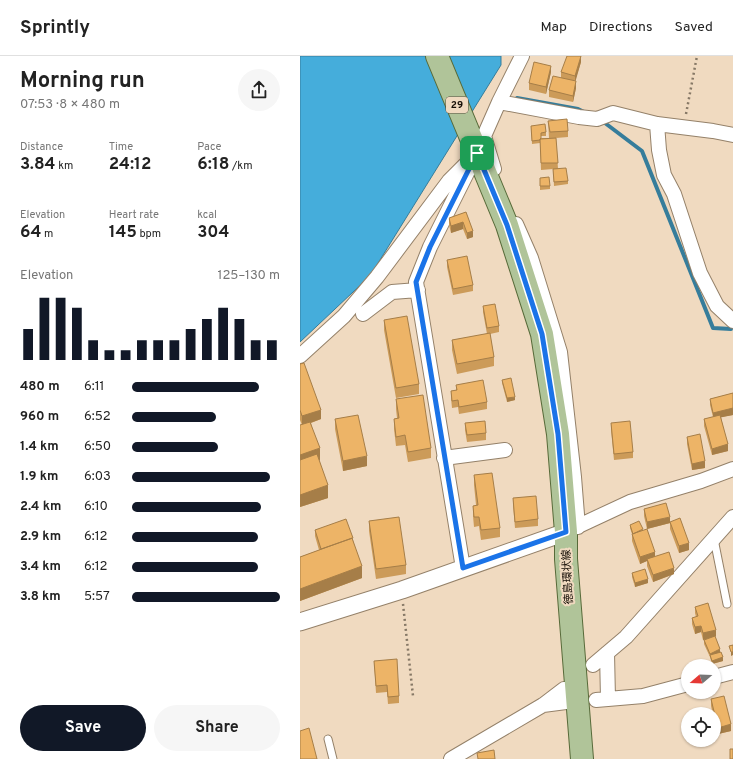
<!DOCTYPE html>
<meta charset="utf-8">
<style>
:root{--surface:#fff;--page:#f6f6f6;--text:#222;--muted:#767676;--line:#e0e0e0;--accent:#111827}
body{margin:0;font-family:Overpass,"Noto Sans JP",sans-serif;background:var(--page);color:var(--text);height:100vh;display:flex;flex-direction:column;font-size:15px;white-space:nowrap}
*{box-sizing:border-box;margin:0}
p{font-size:13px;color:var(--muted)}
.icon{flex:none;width:22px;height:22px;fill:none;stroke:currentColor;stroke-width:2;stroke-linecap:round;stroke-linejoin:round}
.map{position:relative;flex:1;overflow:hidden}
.details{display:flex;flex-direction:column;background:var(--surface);width:300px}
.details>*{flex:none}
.needle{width:26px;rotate:251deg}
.controls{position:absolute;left:381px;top:603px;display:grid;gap:8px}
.controls a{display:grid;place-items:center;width:40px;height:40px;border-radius:50%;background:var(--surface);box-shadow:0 1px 3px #0004;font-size:20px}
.pin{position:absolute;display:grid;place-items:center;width:34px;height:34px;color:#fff;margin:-17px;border-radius:8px;box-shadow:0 2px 6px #0006}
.round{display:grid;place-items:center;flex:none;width:42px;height:42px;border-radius:21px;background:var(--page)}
.overview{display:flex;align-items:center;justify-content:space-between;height:68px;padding:0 20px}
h1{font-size:22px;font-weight:700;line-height:30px}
.stats{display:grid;grid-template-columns:repeat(3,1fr);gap:6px;height:68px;padding:4px 20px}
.stats div{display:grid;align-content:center}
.stats b{font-size:17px;font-weight:700}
.stats small{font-size:11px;font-weight:400}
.stats p{font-size:11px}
.chart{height:112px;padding:8px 20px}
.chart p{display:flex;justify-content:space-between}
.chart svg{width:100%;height:72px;margin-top:4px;stroke:var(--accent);stroke-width:6}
.primary-button{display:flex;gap:8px;margin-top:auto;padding:8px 20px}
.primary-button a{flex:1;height:46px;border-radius:24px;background:var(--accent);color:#fff;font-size:16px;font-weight:700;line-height:46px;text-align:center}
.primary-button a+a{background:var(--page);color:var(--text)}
ul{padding:0 20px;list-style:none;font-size:13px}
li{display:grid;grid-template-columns:64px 48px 1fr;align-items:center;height:30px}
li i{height:10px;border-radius:5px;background:var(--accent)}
header{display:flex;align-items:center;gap:24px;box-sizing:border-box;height:56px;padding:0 20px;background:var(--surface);border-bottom:1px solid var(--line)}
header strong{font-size:19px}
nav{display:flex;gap:22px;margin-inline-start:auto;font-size:14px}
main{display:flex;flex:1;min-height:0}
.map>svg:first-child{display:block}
</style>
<header>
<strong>Sprintly</strong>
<nav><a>Map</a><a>Directions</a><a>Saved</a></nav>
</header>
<main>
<section class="details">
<div class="overview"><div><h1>Morning run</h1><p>07:53 · 8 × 480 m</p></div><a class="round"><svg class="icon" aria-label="share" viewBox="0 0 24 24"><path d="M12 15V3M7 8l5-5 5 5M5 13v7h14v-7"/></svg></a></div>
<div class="stats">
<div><p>Distance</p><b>3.84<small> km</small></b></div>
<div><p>Time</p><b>24:12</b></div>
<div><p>Pace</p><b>6:18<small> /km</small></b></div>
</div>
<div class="stats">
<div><p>Elevation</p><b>64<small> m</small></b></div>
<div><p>Heart rate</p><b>145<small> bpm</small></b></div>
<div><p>kcal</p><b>304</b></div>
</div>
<div class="chart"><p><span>Elevation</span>125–130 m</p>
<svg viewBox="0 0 160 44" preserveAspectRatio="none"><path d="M5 44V25M15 44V6M25 44V6M35 44V12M45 44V32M55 44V38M65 44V38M75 44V32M85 44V32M95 44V32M105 44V25M115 44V19M125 44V12M135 44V19M145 44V32M155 44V32"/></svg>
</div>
<ul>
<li><b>480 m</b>6:11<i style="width:86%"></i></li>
<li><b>960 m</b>6:52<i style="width:57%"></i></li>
<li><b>1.4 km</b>6:50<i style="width:58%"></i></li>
<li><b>1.9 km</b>6:03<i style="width:93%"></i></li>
<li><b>2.4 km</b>6:10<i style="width:87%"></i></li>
<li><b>2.9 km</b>6:12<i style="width:85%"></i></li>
<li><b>3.4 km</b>6:12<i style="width:85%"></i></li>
<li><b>3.8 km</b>5:57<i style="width:100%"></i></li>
</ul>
<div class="primary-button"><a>Save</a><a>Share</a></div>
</section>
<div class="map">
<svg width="433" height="703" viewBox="0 0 433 703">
<rect width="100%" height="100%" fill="#f0dac0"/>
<path fill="#45addb" stroke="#367d9b" d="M0,0H201V9L70,220L0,286Z"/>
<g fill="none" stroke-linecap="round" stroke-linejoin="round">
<path stroke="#367d9b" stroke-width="4" d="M217,42L278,53L284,56
M301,64L342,95L413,272L431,273"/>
<g stroke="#948169" stroke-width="9">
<path id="service" d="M414,483L427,548
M28,683L33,703"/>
</g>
<g stroke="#948169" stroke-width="16">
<path id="minor" d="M199,46L279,61L297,63L313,57L357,68L413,75L433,79
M357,68L359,94L364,119L374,138L400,217L417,250L433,265
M194,113L184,80L199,46L222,0
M216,168L231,202L260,296L274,421L278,471
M63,258L92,236L118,234
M0,300L44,260L77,221L149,125L167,107
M144,402L205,394
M270,474L330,446L401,425L433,413
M163,512L116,226L130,191L177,97
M307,597L308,643
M293,609L326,581L433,461
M414,621L433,616
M296,644L343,640L388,628
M243,649L266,646
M151,703L243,649L264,633"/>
</g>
<g stroke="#948169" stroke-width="19">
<path id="tertiary" d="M0,566L102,534L266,476"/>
</g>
<g stroke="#576a39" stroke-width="24">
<path id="primary" d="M137,0L207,169L242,278L258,378L266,476V503L282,703"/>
</g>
<path stroke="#867866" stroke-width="2.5" stroke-dasharray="2 3" stroke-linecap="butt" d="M386,58L397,0
M103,548L113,640"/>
<use href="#service" stroke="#fff" stroke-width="7"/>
<use href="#minor" stroke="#fff" stroke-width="14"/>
<use href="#tertiary" stroke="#fff" stroke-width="17"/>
<use href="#primary" stroke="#b0c499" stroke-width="22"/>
</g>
<path fill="#cc9b59" d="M281,0V6L275,25L276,32L273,46L249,41V34L261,22V16Z
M251,16L246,38L229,34V27Z
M248,65L268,75V81L256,82L258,113L268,125V128L254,130L253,113L241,114L240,87L232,88L231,70L246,76V80H241V82H249Z
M240,122L250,130V133L240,134Z
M166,156L173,181L167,183L163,173L151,177L149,169V162Z
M147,204L173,229V235L153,239L147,211Z
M183,250L199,270V276L190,278L194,301V310L157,318L152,294V284L187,278L183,256Z
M84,264L119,328V338L96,342L84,274Z
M0,308L21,363L11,367L28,442L0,451V369H2L0,364Z
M202,324L215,344L207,346L202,327Z
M156,329L187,346V353L159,358L158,351L152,352L151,342V335L156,334Z
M433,337V359L421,361L428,395L412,399L404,370V363L413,361L410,349V343Z
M96,343L131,392V402L108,406L105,389L96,390L94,373V363L97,362L96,353Z
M35,363L67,410L43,415L35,373Z
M165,367L186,377V384L167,386L165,374Z
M311,367L333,396V402L314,404L311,374Z
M387,381L405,412L392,414L387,388Z
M174,419L200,472V481L181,484L179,470L174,471L173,460V450L176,449L174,429Z
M213,442L238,463V470L215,472L213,449Z
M344,453L370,467L347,473L344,460Z
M69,465L106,509V518L76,523L69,475Z
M370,466L389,494L379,497L370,473Z
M330,469L343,474L355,501L374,518L353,526L347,510V505L340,508L332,485V478L330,472Z
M15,474L53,484L62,522L0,545V501L19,494L15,480Z
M332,517L348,527L335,531L332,521Z
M395,551L416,580L415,581L423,605L412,608L410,601L404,588V584L409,582L403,584L401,576L395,578L392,568V562L396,561L395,557Z
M74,605L99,640V647L88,648L87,636L76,637Z
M411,643L431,675L418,678L414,662V658H413L411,650Z"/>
<path fill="#a67e48" d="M281,0V6L275,27V20Z
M251,10V16L246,38V31Z
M276,25V32L273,46V40Z
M163,166V173L151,177V170Z
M173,175V181L167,183V177Z
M215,341V344L207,346V342Z
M433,352V359L413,363V357Z
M21,354V363L2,370V360Z
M428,388V395L412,399V393Z
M20,392V404L0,411V399Z
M67,400V410L43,415V405Z
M405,405V412L392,414V408Z
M28,429V442L0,451V439Z
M370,461V467L347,473V466Z
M389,487V494L379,497V490Z
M355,496V502L347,503V505L340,508V501Z
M62,510V522L0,545V533Z
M374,512V518L353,526V519Z
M348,523V527L335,531V527Z
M401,570V576L395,578V571Z
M416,574V580L403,584V577Z
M420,593V597L410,599V601V598Z
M431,596H433V599L431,600Z
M423,601V605L412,608V605Z
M431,668V675L418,678V672Z"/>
<path fill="#edb467" stroke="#a67e48" d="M267,0H281L275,20L261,16Z
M234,6L251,10L246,31L229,27Z
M253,20L276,25L273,40L249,34Z
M267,63L268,75L250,76L248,65Z
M245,68L246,76L241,77V82L240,83V84L232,85L231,70Z
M256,82L258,107H241L240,83Z
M266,112L268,125L254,126L253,113Z
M249,121L250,130H240V122Z
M166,156L173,175L167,177L163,166L151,170L149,162Z
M167,200L173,229L153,233L147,204Z
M195,248L199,270L187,272L183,250Z
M107,260L119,328L96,332L84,264Z
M190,277L194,301L157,308L152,284Z
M4,307L21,354L2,360L0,354V308Z
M211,322L215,341L207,342L202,324Z
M183,324L187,346L159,351L158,344L152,345L151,335L157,334L156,329Z
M433,337V352L413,357L410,343Z
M123,339L131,392L108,396L105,379L96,381L94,363L99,362L96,343Z
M58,359L67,400L43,405L35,363Z
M420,359L428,388L412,393L404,363Z
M185,365L186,377L167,379L165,367Z
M330,365L333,396L314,398L311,367Z
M10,366L20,392L0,399V369Z
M400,378L405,405L392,408L387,381Z
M17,398L28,429L0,439V404Z
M192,417L200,472L181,474L179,461H174L173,450L178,449L174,419Z
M236,440L238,463L215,466L213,442Z
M366,447L370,461L347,466L344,453Z
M99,461L106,509L76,513L69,465Z
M380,462L389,487L379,490L370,466Z
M46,463L53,482L21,493L15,474Z
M339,465L343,473L333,478L330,469Z
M347,473L355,496L340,501L332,478Z
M52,482L62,510L0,533V501Z
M369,496L374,512L353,519L347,503Z
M345,513L348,523L335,527L332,517Z
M408,547L416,574L403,577L401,570L395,571L392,562L398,560L395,551Z
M415,580L420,593L410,598L404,584Z
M433,589V596H431L429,590Z
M421,596L423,601L412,605L410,599Z
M97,603L99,640L88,641L87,629L76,630L74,605Z
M424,640L431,668L418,672L411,643Z
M9,672L17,703H0V675Z
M430,693H433V703H430Z
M194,694L195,703H178L177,697Z"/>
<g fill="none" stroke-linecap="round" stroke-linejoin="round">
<g stroke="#fff" stroke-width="8">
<path id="route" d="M177,97L207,169L242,278L258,378L266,476L163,512L116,226L130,191Z"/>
</g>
<use href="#route" stroke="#1a73e8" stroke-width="5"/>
</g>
<g text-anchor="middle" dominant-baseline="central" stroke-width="4" stroke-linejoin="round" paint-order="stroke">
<rect fill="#f0dac0" stroke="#564a3d" stroke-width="1" x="146" y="41" width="22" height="16" rx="3"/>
<g font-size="10" font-weight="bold" fill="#140d05">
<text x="157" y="49">29</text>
</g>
<g font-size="11" fill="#140d05" stroke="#f0dac0">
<text transform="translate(268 521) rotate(-93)">徳島環状線</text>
</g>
</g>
</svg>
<div class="controls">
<a><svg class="needle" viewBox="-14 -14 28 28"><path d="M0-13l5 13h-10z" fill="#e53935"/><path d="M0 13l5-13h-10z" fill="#767676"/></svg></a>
<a><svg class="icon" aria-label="locate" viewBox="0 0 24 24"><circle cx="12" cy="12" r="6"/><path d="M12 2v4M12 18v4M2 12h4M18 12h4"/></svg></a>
</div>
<div class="pin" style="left:177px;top:97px;background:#1e9e55"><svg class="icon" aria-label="arrive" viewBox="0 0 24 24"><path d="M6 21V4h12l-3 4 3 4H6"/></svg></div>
</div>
</main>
